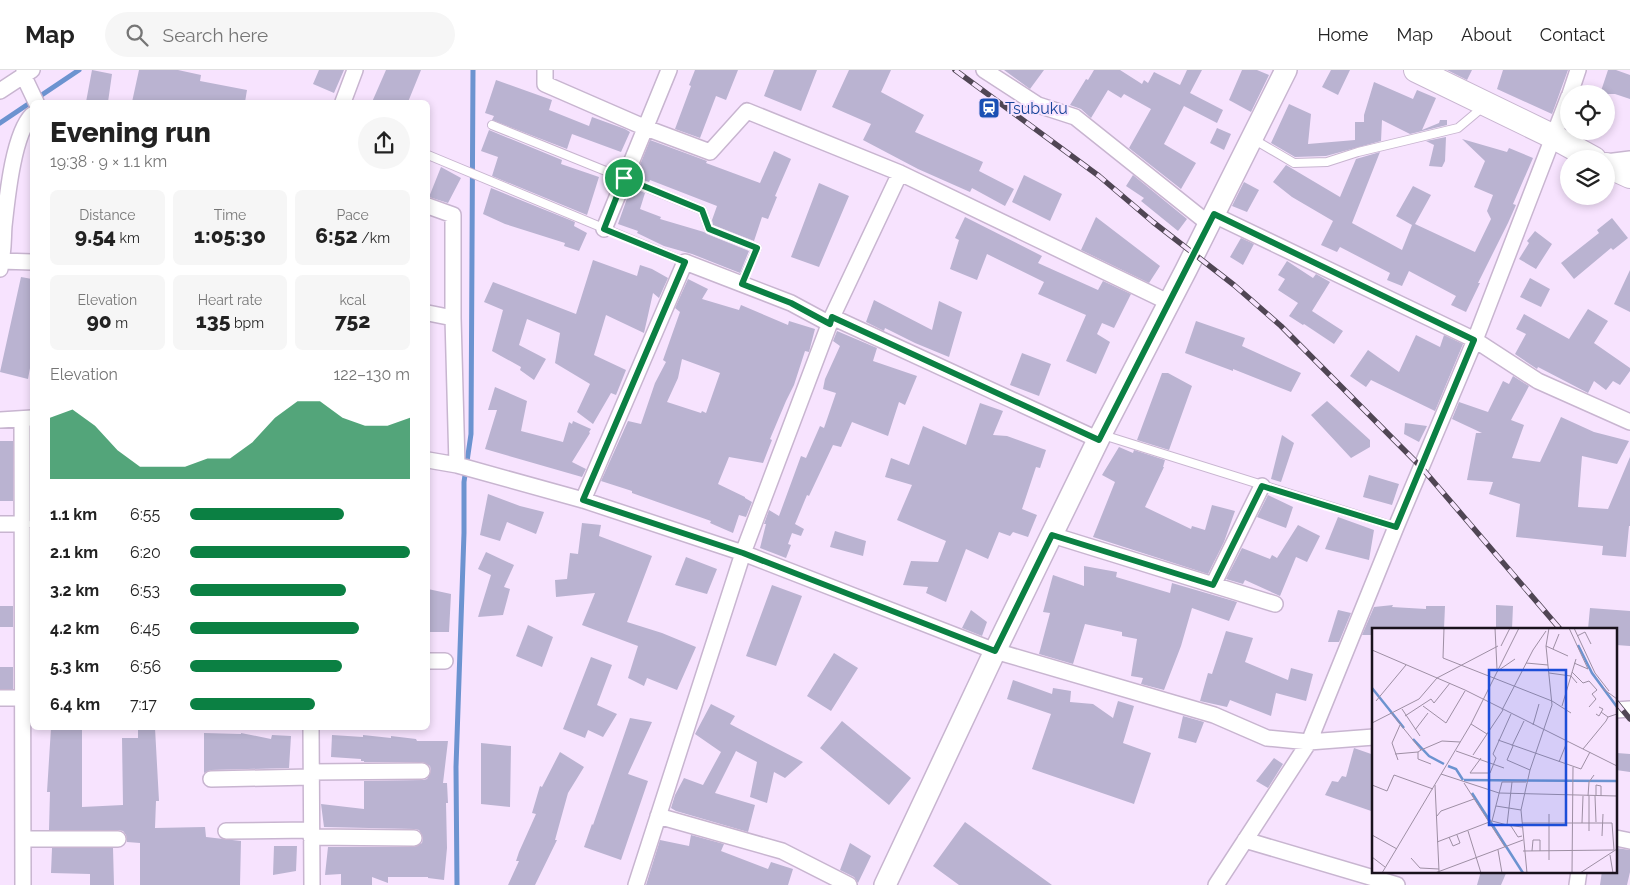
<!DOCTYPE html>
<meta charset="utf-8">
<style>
:root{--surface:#fff;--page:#f6f6f6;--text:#222;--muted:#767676;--line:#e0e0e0;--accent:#0b8043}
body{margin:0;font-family:Raleway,sans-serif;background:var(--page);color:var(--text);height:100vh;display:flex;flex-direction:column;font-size:19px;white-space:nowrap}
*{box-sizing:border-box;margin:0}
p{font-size:16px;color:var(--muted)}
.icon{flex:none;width:28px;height:28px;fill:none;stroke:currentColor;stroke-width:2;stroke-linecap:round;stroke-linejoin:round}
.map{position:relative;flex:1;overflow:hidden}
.side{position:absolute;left:30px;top:30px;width:400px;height:630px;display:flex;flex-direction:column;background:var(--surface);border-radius:8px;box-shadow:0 2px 8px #0003}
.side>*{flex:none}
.tools{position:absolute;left:1560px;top:15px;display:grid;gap:10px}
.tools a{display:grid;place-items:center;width:55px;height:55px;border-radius:50%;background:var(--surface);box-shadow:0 2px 8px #0003;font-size:25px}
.pin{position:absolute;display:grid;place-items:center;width:42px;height:42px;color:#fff;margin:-21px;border:2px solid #fff;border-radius:50%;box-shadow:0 1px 5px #0007}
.round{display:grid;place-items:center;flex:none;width:52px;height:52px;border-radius:26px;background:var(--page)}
.overview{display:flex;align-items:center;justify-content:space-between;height:85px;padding:0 20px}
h1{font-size:28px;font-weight:800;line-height:38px}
.figures{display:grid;grid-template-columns:repeat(3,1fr);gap:8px;height:85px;padding:5px 20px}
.figures div{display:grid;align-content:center;border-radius:8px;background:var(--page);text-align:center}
.figures b{font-size:21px;font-weight:800}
.figures small{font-size:14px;font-weight:400}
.figures p{font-size:14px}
.chart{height:140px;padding:10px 20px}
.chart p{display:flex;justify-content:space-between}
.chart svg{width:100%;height:90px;margin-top:5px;fill:var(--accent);opacity:.7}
ul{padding:0 20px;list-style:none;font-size:16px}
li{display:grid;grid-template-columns:80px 60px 1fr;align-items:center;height:38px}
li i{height:12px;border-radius:6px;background:var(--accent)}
header{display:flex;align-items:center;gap:30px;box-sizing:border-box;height:70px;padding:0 25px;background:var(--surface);border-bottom:1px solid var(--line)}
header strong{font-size:24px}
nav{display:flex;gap:28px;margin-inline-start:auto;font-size:18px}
.search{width:350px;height:45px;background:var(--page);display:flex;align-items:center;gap:12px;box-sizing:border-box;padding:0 18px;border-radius:28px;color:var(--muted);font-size:19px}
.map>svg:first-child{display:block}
</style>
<header>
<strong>Map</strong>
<div class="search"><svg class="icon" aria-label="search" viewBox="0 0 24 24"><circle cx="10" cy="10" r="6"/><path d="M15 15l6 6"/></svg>Search here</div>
<nav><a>Home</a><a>Map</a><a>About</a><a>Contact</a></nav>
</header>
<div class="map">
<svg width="1630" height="815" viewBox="0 0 1630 815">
<rect width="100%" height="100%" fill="#f7e3fe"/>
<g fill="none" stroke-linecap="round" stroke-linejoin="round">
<path stroke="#6c93d0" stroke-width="5" d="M0,53L79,0
M457,815L456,697L464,463V412L471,364L473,0"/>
</g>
<path fill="#bab3d1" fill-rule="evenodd" d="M92,0L112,4L108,32H86Z
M139,0H178L201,5L200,11L247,20L245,32H132Z
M319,0H344L334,23L313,14Z
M386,0H421L408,32H372Z
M695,0H738L726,30L716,26L700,68L675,59L691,16L689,15Z
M774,0H817L801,41L764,26Z
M849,0H891L881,22L924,45L915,62L983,92L979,101L1014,119L1005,136L972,118L970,122L918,99L863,70L871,54L832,37Z
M1004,0H1044L1030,19Z
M1094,0H1120L1142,14L1144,10L1148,13L1154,2L1180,15L1187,0H1202L1190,23L1223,40L1217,53L1184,36L1164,74L1196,93L1181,119L1129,78L1151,39L1124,24L1121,28L1108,20L1091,48L1081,39L1070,35L1086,9L1088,10Z
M1242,0H1257L1269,5L1251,42L1229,30Z
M1331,0H1350L1338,25L1322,17Z
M1447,0H1472L1467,10Z
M1503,0H1568L1552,44L1497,19Z
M1608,0H1616L1630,5V29L1615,24H1600Z
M496,10L552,30L549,40L589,56L592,47L625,59L630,62L621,82L572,64L567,79L492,50L494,46L485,43Z
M1374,12L1413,29L1417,20L1436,28L1422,60L1439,53L1440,50H1447V55L1410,64L1382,50L1381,71L1326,86L1295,87L1271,73L1289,34L1311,44L1308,74L1355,70V52H1364V45Z
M1217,58L1231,64L1224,80L1210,73Z
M489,60L562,90L561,94L599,107L587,145L492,106L498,87L481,81Z
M1446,67L1445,91L1442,97L1429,96L1434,75L1426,71Z
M1462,69L1507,82L1509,78L1533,88L1513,134L1516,135L1508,153L1478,213H1480L1466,242L1451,235L1456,226L1409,201L1402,216L1387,210L1390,203L1340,177L1337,182L1321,175L1333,151L1292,127L1273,112L1286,95L1340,127L1356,89L1380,82L1352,153L1402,180L1412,155L1396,146L1413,116L1431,125L1415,154L1475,182L1491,149L1487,141L1493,125L1474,117L1485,91Z
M650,70L707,91L706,93L760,113L774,81L791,89L775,126L777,127L768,149L762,147L754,171L713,155L712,150L717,136L650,110L649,112L635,107Z
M441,97L461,108L448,133L429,127Z
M1024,105L1062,124L1050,151L1012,132Z
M1133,105L1187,149L1178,161L1141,131L1144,128L1126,116Z
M1244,112L1259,120L1247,142L1232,136Z
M819,113L849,126L819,197L791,187Z
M631,117L645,123L640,139L661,147L660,149L704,162L707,164L749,181L740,203L692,184L664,176L637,163L638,161L618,154Z
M491,118L575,152L574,156L587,163L579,181L564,176L565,173L505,154L483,144Z
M965,147L1042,186L1038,193L1098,220L1103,211L1131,224L1114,258L1102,253L1097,264L1110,272L1096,304L1066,291L1086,245L1038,224L1044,212L987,184L977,210L950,199L959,170L955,168Z
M1096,147L1160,196L1149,213L1081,180Z
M1612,148L1628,168L1613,180L1611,178L1574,209L1561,193L1599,163L1597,160Z
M1535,161L1552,174L1536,199L1519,189L1529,173L1527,171Z
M1241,168L1254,174L1243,195L1230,187Z
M593,190L637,206L640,195L652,199L668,208L659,228L653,223L644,263L606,245L594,285L626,300L616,325L611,323L593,354L577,342L590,314L555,293L560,263L527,249L519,275L546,289L534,310L520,300L521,297L492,281L503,240L484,232L493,212L576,244Z
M1287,191L1313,208L1316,204L1330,212L1312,241L1343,261L1334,274L1304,254L1303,255L1289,246L1298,233L1278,220L1285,209L1278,205Z
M1630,200V242L1614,234Z
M21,207L32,209V287L28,309L0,302Z
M1530,208L1550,219L1541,237L1520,227Z
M688,209L708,219L702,229L739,240L741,235L788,255L789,251L815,259L809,282L805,281L794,315L786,331L770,369L772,370L763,393L729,387L718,414L745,427V428L752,432L746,447L739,445L733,463L710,453L711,451L632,423V421L601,411L628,351L641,354L655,313L666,292L663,290L680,242L675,238ZM682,289L720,303L706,343L702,341L701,343L667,332L678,308Z
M874,230L932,260L939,231L962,242L949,287L915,273L885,258L884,261L866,252Z
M1588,239L1608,251L1594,273L1630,298V301L1620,315L1613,311L1606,320L1594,311L1588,323L1538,297L1537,299L1515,284L1526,264L1516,259L1524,244L1569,269Z
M1196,251L1245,268L1242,276L1301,303L1291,322L1233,299V301L1185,283Z
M837,261L877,278L873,291L917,306L905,335L899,332L888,366L852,352L841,377L833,375L809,426L807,425L795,454L804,459L801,466L792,463L788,474L791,475L786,488L760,478L766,454H764L769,440L779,446L801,386L806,388L820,356L824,358L836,323L823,319L825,309L840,276L833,271Z
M1416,265L1440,277L1444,265L1463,274L1435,341L1371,310L1366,317L1350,306L1368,280L1399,302Z
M1022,283L1051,294L1039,326L1010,315Z
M1162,303H1168L1192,316L1169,380L1137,370Z
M1513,306L1529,316L1511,350L1524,355L1512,388L1540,392L1561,347L1594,362L1629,371L1617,394L1582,386L1578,437L1608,439L1630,387V456H1629L1626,487L1602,485L1603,476L1516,467L1520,434L1489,424L1493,412L1467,410L1476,363H1482L1452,349L1459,332L1488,342L1503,311L1509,314Z
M495,317L527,331L521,361L563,372L569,352L572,354L573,351L591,359L589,362L590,363L572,392L586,399L582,407L485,379L497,340H488Z
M1327,331L1370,370V377L1351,388L1311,345Z
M980,333L1003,341L993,365L1007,366L1046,380L1040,398L1036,397L1022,439L1037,445L1028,467L1013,462L1010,466L999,462L988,489L966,479L946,532L926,523L928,517L903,515L911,491L938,492L946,471L897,450L912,415L885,407L891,388L909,395L923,356L966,375Z
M1405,353L1427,356L1419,372L1404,364Z
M1282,365L1294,373L1281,412L1271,409Z
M0,371H13V431H0Z
M1119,377L1133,383L1134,380L1165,390L1163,397H1164L1145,437L1191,459L1192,456L1205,460L1212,435L1235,441L1224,472L1208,504L1093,467L1115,412L1102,405Z
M1369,405L1399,414L1392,435L1363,427Z
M488,424L520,436L544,442L536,464L507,452L500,471L480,465Z
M1268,425L1293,437L1286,458L1257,447Z
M1338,447L1374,460L1369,490L1325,479Z
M582,453L601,455L599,466L652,486L627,552L662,563L696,577L677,620L647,608L644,616L628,608L638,576L582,555L595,523L556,527L555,510L567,509L570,483L578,484Z
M1298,455L1320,466L1307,492L1296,487L1280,526L1245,510L1243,514L1226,509L1242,478L1270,489L1272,485L1277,488Z
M835,461L866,471L863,486L830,477Z
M486,482L514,495L504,517L510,519L503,545L478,547L491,505L478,499Z
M686,487L717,499L707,524L675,515Z
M1084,496L1117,502L1116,507L1170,523L1172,513L1237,532L1229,551L1192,538L1181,576L1164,620L1141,614L1143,608L1131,606L1137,569L1122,566V562L1085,554L1073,594L1039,584L1050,543L1043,542L1053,505L1084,516Z
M772,515L802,526L776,596L746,586Z
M428,519L451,524L449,562H428Z
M1393,535L1392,537L1426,539V536H1445L1444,559H1374V565H1362L1374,537Z
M1496,535L1513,536L1512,559H1496Z
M0,536H13V557H0Z
M1590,538L1630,541V576L1616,575V559H1588Z
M971,540L987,552L982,566L962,558Z
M1338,540L1351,543L1339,572H1328Z
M528,555L553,567L542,597L516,586Z
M1226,561L1253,568L1245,592L1288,610L1291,598L1313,604L1306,631L1276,623L1271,646L1230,630L1227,637L1200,631L1208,603L1212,604Z
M834,583L858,598L831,641L807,626Z
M591,587L612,595L597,635L617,644L603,667L588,660L585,668L563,659Z
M0,597H13V619H0Z
M1013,610L1052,624L1053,618L1071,621L1070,632L1093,634L1113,648L1118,631L1134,636L1123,673L1151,683L1134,734L1032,699L1051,644L1007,629Z
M711,634L735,646L730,654L803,692L785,708L774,702L767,733L750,727L757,692L736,681L715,723L755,735L748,762L676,741L671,738L675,725L684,708L703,715L721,682L695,664Z
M1183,646L1204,652L1196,673L1178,668Z
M630,648L652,652L628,704L648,711L621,790L584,777L592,754L593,755Z
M842,651L911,708L889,735L820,678Z
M51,658H82V737L123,735L122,668H138V658H155L159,731H156L155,758L205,757L206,767L241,771L240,815H140V773L127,772L126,765L123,761L118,760H49L50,722H47Z
M204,663L241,664V663L271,669L272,665L291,666L289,698L211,700L204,703Z
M332,665L363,667V665L391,668V666L416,669L417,671H448L443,713H447L448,733H446L447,778L444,810L428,808V807H388V813L372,807V815H341V804L325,805L328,777H414L422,773L423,768L419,760L414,759L324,757L321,734L364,739V711L423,710L427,709L431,701L430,696L422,692H364V691H361V689L331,687Z
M481,673L511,676L510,737L481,734Z
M1354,678L1374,685V742L1325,725L1332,711L1338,712L1342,706L1346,707Z
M560,682L584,697L568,723L555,770H557L535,815H508L519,791H516L519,782L536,744L532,743L540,716L542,717Z
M1617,683L1630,684V702L1616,700Z
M1274,688L1283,694L1268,718L1256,711Z
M965,752L1052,815H959L933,796Z
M691,765L724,774L721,781L768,799L771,792L793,799L788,815H646L660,770L689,776Z
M850,773L871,786L858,813L854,807L840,800Z
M274,776H297L296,801L273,805Z
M52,778H113L114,815H90V804L51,803Z
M1616,778L1630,780V802L1627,815H1600L1602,801H1616Z
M1481,801H1507L1501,815H1477Z"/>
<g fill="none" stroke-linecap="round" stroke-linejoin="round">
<g stroke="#c8b5d0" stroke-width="10">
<path id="lane" d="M492,55L702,140L709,159L757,178L741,214
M1253,69L1294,93L1327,92L1358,82L1458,58L1483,37
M428,85L685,192
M1103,365L1396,457"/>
</g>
<g stroke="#c8b5d0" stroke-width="18">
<path id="street" d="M24,0L26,11L36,32
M545,0V14L646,58L710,82L747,41L900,103L1168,232
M984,0L1038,35L1075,47L1209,154
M0,21L32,0
M1570,24L1578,0
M343,32L355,0
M1606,92L1630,89
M428,136L453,145V248L457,395
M1214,145L1475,270L1538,311L1630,352
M604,159L669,0
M0,195C4,183 3,168 4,156C7,129 13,64 32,45
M0,199L1,191L32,192
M428,243L453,248
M832,247L1099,370
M22,349L23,815
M0,350L32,348
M428,390L457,395L583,430L743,483L995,581L1214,645L1267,668L1309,672L1374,667
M583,430L685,192L791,233L830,254
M0,454H23
M1052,465L1275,534
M1213,515L1262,416
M428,591H445
M0,628H32
M1616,640L1630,639
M311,658L312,815
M311,702L422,701
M211,709L311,707
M658,746L782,781L849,815
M226,761L311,760
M311,767L414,768
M1616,768L1630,771
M24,769H118
M1245,770L1397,815
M636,815L743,483L832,247L900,103
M1216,815L1309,672L1396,457L1475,270L1569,26
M1577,815L1579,801"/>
</g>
<g stroke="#c8b5d0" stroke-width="24">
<path id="secondary" d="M885,815L995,581L1101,364L1186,200L1286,0"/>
</g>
<g stroke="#c8b5d0" stroke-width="26">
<path id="primary" d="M1416,0L1554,67L1594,89
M1606,95L1630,106"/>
</g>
<use href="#lane" stroke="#fff" stroke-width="8"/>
<use href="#street" stroke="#fff" stroke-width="15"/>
<use href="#secondary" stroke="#fff" stroke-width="21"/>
<use href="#primary" stroke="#fff" stroke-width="24"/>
<g stroke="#504654" stroke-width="5.5">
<path id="rail" d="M955,0L1099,106L1153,152L1234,215L1281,256L1421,397L1560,559
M1616,632L1630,649"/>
</g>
<use href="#rail" stroke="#f7e3fe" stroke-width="4" stroke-dasharray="11" stroke-linecap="butt"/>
</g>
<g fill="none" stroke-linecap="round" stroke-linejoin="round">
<g stroke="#fff" stroke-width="10">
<path id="route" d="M624,108L702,140L709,159L757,178L742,214L791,233L830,254L832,247L1099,370L1214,144L1474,270L1396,457L1262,416L1213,515L1052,465L995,581L743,483L583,430L685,192L604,159Z"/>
</g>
<use href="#route" stroke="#0b8043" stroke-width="6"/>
</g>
<defs>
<g id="station-square" transform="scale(1.125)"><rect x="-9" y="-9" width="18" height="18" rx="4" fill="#1a4fb4" stroke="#f7e3fe"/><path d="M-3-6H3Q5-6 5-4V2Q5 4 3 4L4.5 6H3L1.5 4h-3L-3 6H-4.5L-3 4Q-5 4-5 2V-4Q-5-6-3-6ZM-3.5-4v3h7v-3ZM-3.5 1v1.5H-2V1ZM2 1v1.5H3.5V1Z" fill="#fff"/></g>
</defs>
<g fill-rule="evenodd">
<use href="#station-square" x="989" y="38"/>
</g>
<g text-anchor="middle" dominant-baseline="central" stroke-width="4" stroke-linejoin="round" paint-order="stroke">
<g font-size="16" fill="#164399" stroke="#f7e3fe" text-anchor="start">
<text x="1005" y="38">Tsubuku</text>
</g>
</g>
<g transform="translate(1372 558)">
<rect width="245" height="245" fill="#f7e3fe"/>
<path fill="none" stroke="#6c93d0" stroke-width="2.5" d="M206,17L220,45L245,79M0,60L32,100M41,111L57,128L72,136M76,138L84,141L91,152M92,152L245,153M100,165L151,245"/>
<path fill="none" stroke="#9e8fa4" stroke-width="1" d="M72,0L71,30L180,73L199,85M123,0L125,41M197,0L216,41M202,0L223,45L237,63M205,8L213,4L219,16M129,18L138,0M174,18L196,28M181,21L187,6M0,22L93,62L245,138M154,35L176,37M202,35L216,41M127,42L143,31M200,44L211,55L217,53L225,62L220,66L224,71L217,79M177,45L199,48L205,55M230,60L245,71M4,73L34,37M51,78L74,95L93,63M190,78L204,31M30,81L48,108M130,82L161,22L174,3M20,86L49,122L70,113L88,114M224,86L227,88L231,81L227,79M33,88L59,71L62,75L78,55M236,89L245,86V80M0,95L47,71L65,50L126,18M99,96L115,106L131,82M161,97L167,76M43,102L56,85M126,112L209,141L218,124M140,118L152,93M141,118L135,132L158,142M211,121L234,93L236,89L229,84M49,122L46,124V131L59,136M84,123L132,140M23,126L46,124M101,127L115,106M109,130L98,145H118L124,130L121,126L139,86M26,132L20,115L28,97M187,134L195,114M69,146L127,165L245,168M140,154L135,197L150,199M92,155L133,219M0,157L15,163L22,147L61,161M63,157L67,243M216,168L217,154L222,147M217,168V203M223,168L224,194M224,168V157L229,158V168M124,178L149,182M177,186V232M65,188L69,183L102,171M120,193L130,154H154M150,195H240L242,222M210,195L211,168M96,203L109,245M0,207L25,221M230,208L231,186M77,209L81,218L88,215L85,207M65,214L120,193L139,198L146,209L150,208M126,222L130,245M151,223L242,222M160,223L161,212H168V223M238,227L241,245M0,229L13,239M39,230L48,240L67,241M10,245L99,96L147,0M63,245L151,212M155,245L149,182L158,142L180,77L174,18L177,0M200,245L201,139M208,245L245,221"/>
<path fill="#1d4ed8" fill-opacity="0.15" stroke="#1d4ed8" stroke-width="2.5" d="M117,42H194V197H117Z"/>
<rect width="245" height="245" fill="none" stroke="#19121c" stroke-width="2.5"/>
</g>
</svg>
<div class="tools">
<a><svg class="icon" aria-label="locate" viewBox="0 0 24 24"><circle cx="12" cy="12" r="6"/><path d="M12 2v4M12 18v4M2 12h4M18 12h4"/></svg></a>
<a><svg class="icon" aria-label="layers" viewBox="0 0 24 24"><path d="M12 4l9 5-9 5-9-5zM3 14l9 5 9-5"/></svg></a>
</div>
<div class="pin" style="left:624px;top:108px;background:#1e9e55"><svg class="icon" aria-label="arrive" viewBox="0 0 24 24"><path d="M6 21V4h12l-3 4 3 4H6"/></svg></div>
<section class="side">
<div class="overview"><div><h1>Evening run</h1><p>19:38 · 9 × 1.1 km</p></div><a class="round"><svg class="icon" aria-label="share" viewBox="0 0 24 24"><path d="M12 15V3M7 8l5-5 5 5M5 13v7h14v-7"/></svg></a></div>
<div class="figures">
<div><p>Distance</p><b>9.54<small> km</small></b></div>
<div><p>Time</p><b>1:05:30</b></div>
<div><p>Pace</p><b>6:52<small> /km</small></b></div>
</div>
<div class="figures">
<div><p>Elevation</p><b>90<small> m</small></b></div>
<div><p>Heart rate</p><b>135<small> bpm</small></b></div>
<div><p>kcal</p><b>752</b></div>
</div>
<div class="chart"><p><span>Elevation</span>122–130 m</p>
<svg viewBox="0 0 160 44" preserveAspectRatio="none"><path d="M0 44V14L10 10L20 18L30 30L40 38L50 38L60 38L70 34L80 34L90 26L100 14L110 6L120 6L130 14L140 18L150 18L160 14V44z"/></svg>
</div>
<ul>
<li><b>1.1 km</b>6:55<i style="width:70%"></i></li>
<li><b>2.1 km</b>6:20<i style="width:100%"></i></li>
<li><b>3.2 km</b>6:53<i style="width:71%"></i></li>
<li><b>4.2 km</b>6:45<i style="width:77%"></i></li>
<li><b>5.3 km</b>6:56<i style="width:69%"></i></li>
<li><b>6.4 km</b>7:17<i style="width:57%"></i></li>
</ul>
</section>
</div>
